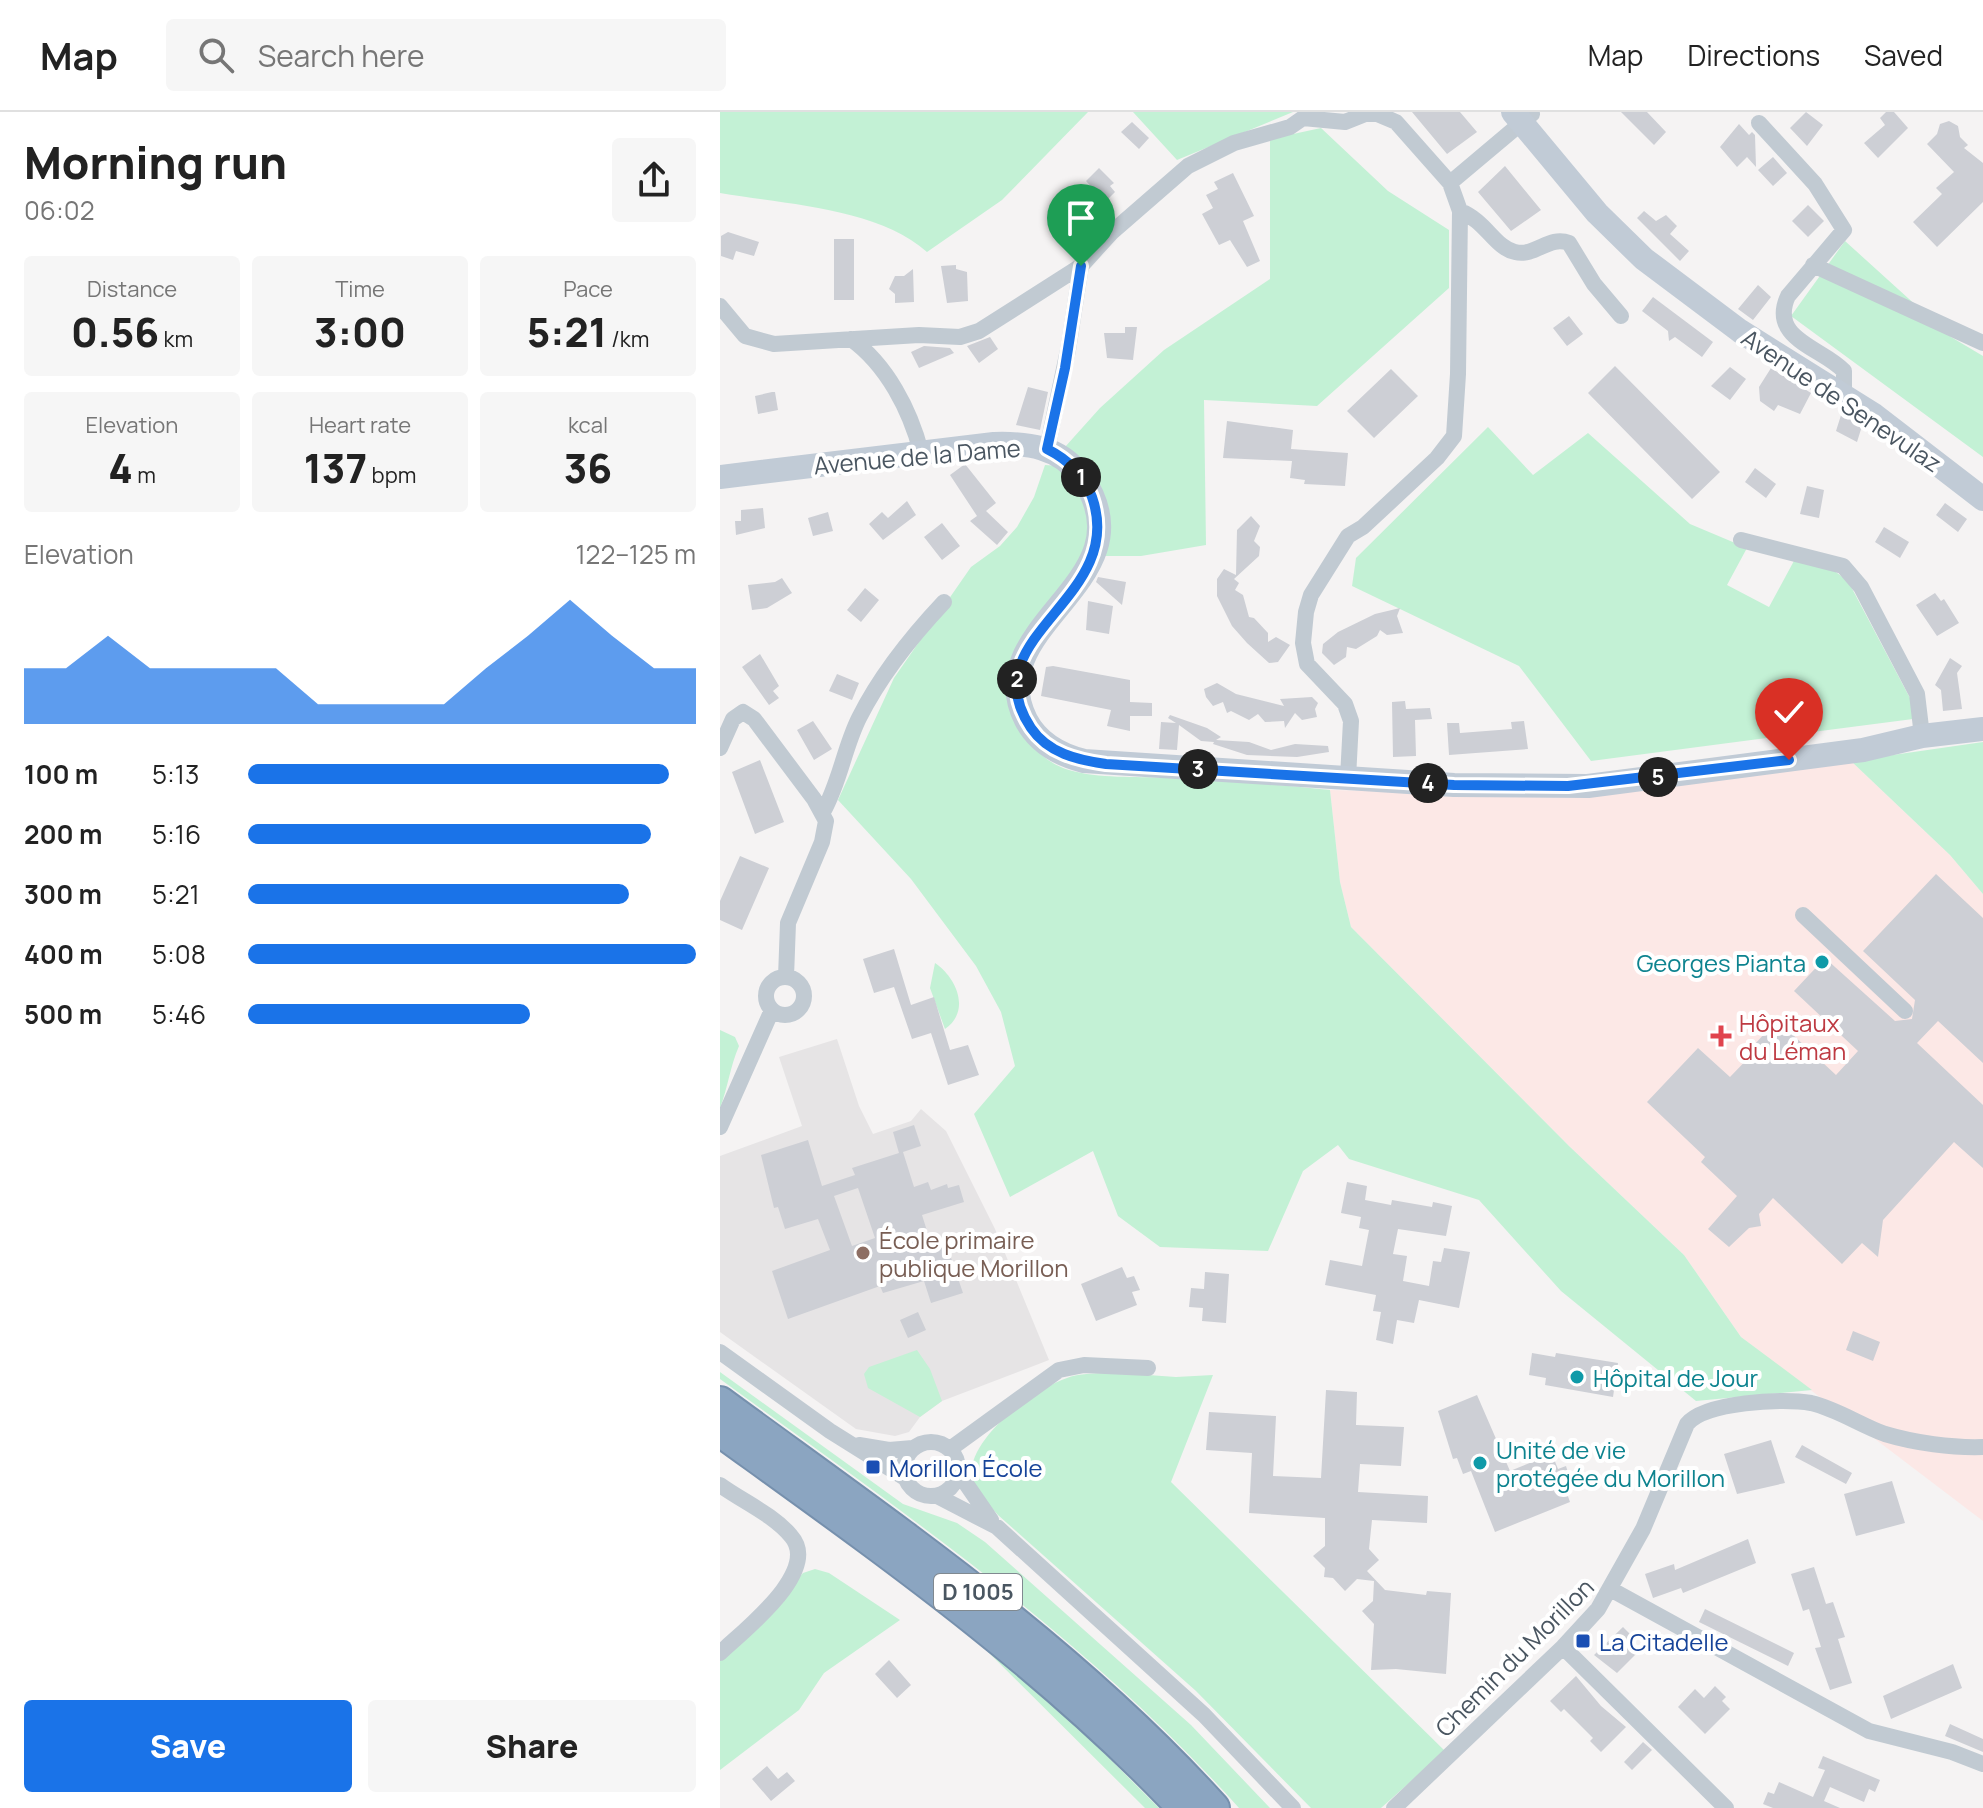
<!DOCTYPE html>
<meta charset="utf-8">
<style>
:root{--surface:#fff;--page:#f6f6f6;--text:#222;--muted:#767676;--line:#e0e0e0;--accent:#1a73e8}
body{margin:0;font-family:Manrope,sans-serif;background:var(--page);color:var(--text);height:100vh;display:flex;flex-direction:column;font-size:30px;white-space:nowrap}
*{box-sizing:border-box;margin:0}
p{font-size:26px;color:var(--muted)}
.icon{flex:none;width:44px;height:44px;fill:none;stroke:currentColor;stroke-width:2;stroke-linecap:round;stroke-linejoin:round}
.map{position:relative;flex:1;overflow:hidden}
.panel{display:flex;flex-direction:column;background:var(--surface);width:720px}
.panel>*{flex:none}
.pin{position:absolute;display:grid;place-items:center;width:68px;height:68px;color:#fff;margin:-82px -34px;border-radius:50% 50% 50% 0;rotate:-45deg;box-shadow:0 0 8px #0007}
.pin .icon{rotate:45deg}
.km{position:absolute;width:40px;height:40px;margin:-20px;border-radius:50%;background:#222;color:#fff;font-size:22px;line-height:40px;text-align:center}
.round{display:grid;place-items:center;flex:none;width:84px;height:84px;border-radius:8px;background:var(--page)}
.head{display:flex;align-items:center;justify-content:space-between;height:136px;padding:0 24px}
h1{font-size:44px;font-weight:800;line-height:60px}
.stats{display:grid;grid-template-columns:repeat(3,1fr);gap:12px;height:136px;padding:8px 24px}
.stats div{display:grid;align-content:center;border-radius:8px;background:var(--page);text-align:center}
.stats b{font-size:40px;font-weight:800}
.stats small{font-size:22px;font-weight:400}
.stats p{font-size:22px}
.chart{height:224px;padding:16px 24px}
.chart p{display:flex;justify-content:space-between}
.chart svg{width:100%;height:144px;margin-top:8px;fill:var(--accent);opacity:.7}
.action{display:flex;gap:16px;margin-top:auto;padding:16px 24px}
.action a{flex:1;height:92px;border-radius:8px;background:var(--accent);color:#fff;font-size:32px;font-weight:800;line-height:92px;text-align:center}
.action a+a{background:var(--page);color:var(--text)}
ul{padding:0 24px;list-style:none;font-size:26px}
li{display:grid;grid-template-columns:128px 96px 1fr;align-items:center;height:60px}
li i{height:20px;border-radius:10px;background:var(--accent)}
header{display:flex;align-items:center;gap:48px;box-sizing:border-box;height:112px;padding:0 40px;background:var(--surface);border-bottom:2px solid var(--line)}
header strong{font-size:38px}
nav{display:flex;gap:44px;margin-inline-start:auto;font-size:28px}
.search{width:560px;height:72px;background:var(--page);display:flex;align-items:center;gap:20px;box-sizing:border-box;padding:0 28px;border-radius:8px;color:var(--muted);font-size:30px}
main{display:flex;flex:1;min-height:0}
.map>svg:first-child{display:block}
</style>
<header>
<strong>Map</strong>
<div class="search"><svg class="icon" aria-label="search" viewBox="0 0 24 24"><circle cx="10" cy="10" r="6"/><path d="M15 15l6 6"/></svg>Search here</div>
<nav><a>Map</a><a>Directions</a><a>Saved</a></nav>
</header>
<main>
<section class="panel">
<div class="head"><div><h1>Morning run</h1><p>06:02</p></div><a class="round"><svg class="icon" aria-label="share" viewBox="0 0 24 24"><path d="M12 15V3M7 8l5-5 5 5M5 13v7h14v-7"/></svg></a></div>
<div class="stats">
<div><p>Distance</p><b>0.56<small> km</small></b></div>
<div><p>Time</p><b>3:00</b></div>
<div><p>Pace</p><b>5:21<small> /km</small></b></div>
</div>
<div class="stats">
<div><p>Elevation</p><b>4<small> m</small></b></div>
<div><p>Heart rate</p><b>137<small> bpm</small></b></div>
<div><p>kcal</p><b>36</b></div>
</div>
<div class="chart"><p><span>Elevation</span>122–125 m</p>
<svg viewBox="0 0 160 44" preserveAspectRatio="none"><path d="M0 44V27L10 27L20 17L30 27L40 27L50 27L60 27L70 38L80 38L90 38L100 38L110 27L120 17L130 6L140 17L150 27L160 27V44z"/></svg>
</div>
<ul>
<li><b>100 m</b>5:13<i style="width:94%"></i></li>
<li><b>200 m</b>5:16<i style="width:90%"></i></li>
<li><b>300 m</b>5:21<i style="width:85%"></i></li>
<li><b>400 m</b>5:08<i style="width:100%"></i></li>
<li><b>500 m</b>5:46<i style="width:63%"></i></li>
</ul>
<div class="action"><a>Save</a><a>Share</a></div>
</section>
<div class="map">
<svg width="1263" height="1696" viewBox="0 0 1263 1696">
<rect width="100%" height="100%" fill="#f5f3f3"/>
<path fill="#e6e4e5" d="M117,927L139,994L153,1022L191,1009L201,997L226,1019L275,1117L329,1248L222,1289L200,1305L189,1320L175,1324L136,1317L0,1220V1044L82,1014L59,945Z"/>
<path fill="#fce8e6" d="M1131,649L1230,743L1263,782V1409L1021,1225L964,1143L849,1034L631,815L620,770L610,678L817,683Z"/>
<path fill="#c3f1d5" d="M0,0H368L282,88L207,140C158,96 64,92 0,81Z
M413,0H573L457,48Z
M601,16L668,79L729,118V176L597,294L484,288L486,433L421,444H382L345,335L380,296L444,238L550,167V27Z
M1125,129L1231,225L1263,244V345L1071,204Z
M768,315L813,363L868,321L970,412L1027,436L1007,473L1049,495L1075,447L1109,455L1128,469L1191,588L1193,607L871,649L799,554L632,474L636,446Z
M325,353L339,354C346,363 357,373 361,383C405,474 248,513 297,610C308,632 325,651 349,658C379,667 415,664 446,666C501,668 556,672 610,678L620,770L631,815L849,1034L964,1143L1021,1225L1092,1278L976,1289L841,1179L759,1088L629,1047L618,1033L583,1059L548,1139L440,1135L398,1104L373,1039L290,1085L254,1002L295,954L281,900L256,854L191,767L118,688L174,566L251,455L280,434L297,415L314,385Z
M1263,630V782L1230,743L1131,649Z
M215,851C237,866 251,899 225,917L210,876Z
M0,918L15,925L19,934C10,955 8,975 0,996Z
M197,1238L210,1257L222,1289L200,1305L148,1276L144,1262L149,1255Z
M0,1260L183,1392L237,1411L265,1430L471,1613L550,1696H519C364,1523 186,1403 0,1267Z
M414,1262L456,1265L493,1263L451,1370L725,1639L661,1696H591L476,1579L278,1403C270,1393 255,1381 252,1369C243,1329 314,1277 347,1266C367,1259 393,1262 414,1262Z
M95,1457L109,1461L180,1508L104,1561L79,1598L0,1658V1548L83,1461Z
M264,1536L348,1605L439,1696H425Z"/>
<path fill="#cdcfd5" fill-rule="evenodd" d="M692,0H740L757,20L727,42Z
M901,0H927L946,20L934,33Z
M1086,0L1103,13L1087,34L1070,16Z
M1166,0H1174L1188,16L1158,46L1144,31L1165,13L1160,6Z
M1229,9L1238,14L1240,25L1248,33L1244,36L1263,51V90L1217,135L1193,110L1222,82L1216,76L1234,60L1207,32L1217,22L1220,12Z
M412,10L429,26L419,37L401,20Z
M1019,12L1029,23L1032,20L1035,23L1036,55L1027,45L1017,55L1000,35Z
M1053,45L1067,61L1053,74L1038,58Z
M785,54L821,98L791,119L758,80Z
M379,56L394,71L390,74L395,80L385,90L366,69Z
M513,61L534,104L523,109L540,149L527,155L510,128L499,133L482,102L493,96L486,83L498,77L494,70Z
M347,91L366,109L352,122L334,104Z
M1088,93L1104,109L1088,125L1072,109Z
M924,99L936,109L946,103L957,114L950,122L969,139L960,149L917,106Z
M8,120L39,130L34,144L16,139L13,148L1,144V124Z
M114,127H134V188H114Z
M236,153V157L247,160L248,189L227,191L221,154Z
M193,157L194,190L175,191V182L169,177L175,164H184Z
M1038,173L1051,185L1033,208L1018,197Z
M933,185L993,230L982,245L955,225L949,229L948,219L922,199Z
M849,204L863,222L847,234L833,216Z
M405,215H417L413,248L387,246L384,221H405Z
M270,225L278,237L259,251L247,234Z
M204,234L230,236L234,241L199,256L191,240Z
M895,254L1000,360L972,387L868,281Z
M1010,255L1026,267L1010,288L991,274Z
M1051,256L1091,281L1080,302L1058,293L1054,299L1040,289L1039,275Z
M671,257L698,284L654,326L627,299Z
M308,275L328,280L320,318L296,313Z
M52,280H55L58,298L38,302L35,284Z
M1122,300L1142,314L1137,330L1116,319Z
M507,309L573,318L571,337L628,341L625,374L584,372L585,368L570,366L572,349L503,346Z
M245,352L276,391L266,399L288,420L277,433L250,409L257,404L230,363Z
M1035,356L1056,372L1046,386L1025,370Z
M1087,374L1104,378L1099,406L1080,402Z
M187,389L196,403L163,428L149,412L162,400L168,406Z
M1225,391L1247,407L1238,420L1216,403Z
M43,396L45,416L16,423L15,409H21V398Z
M108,400L113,419L93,424L88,406Z
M531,404L540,414L534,429L540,435L539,444L514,467L519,471L515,478L523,483L529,505L534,506L548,521V530L556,525L570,533L558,550L549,551L527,531L512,514L497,484V467L504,457L516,463L517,418Z
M222,411L240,434L222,448L204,425Z
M1164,415L1189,430L1180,446L1155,430Z
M378,465L406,470L402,493L376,470Z
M62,466L72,481L47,496L32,498L28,473L55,470Z
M145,476L159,488L141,510L127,498Z
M1215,481L1221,489L1224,487L1239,511L1217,524L1196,493Z
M368,489L393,494L389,522L366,518Z
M680,496L677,504L683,521L667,523L660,518L657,524L636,537L627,535L626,545L614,553L602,541L603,532L618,520L655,502Z
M40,542L59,574L53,579L59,586L49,593L22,555Z
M1230,546L1242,554L1237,561L1242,597L1223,599L1221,578L1215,573Z
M333,554L410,568V590L432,591V604H410V619L387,614L391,598L321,584L326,555Z
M117,562L139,571L132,588L109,579Z
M497,571L516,582L564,594L560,587L592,585L598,591L595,597L597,605L582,608L575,601L565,616L564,609L545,610L538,602L529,608L511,599L507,601L503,590L493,594L486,585L484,577Z
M685,589L686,597L710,596L712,607L695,608L696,644L673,645L672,590Z
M450,603L487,616L501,625L496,628L529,630L551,638L575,632L608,634L609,640L577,645L527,643L493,632L494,630L481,629L459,613L457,638L439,637L441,610L456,611L448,606Z
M93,609L112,637L94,648L77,618Z
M804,609L808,637L729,643L727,611H739L740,621L792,617L791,610Z
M40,648L64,710L35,722L12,660Z
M20,744L49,756L22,818L0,808V789Z
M1216,762L1263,806V951L1218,909L1197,931L1263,993V1056L1234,1030L1163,1108L1158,1145L1142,1131L1122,1152L1053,1086L1039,1102L1041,1114L1029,1116L1009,1135L988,1117L1017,1084L981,1050L985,1045L927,990L978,936L1010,965L1037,937L1034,933L1057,908L1116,963L1138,939L1074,879L1105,846L1175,909L1192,907L1195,888L1143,839Z
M174,837L191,893L214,885L230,938L248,933L259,963L228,973L211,921L192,927L174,875L154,881L143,847Z
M194,1013L201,1034L183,1040L194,1075L208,1070L211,1078L227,1072L228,1076L239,1073L244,1090L202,1103L213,1138L227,1134L243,1181L211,1191L204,1169L163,1181L160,1174L68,1207L52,1159L110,1138L98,1107L65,1117L58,1095L54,1096L41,1043L88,1028L102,1074L135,1063L132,1056L179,1041L173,1020ZM138,1076L155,1126L132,1134L114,1084Z
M627,1070L647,1074L645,1088L671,1093L672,1088L712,1095L713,1090L732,1094L726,1124L678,1117L673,1142L687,1144L683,1169L709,1174L713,1149L721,1150L724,1136L750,1140L739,1196L699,1188L694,1211L677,1208L673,1232L656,1228L661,1200L653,1199L656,1183L605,1173L610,1148L642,1154L649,1118L639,1116L641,1105L621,1101Z
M402,1155L407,1166L414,1164L420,1178L412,1180L417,1193L376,1209L361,1172Z
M485,1160L509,1162L506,1211L482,1209L483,1196L469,1195L471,1176L484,1177Z
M198,1200L206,1218L188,1226L180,1208Z
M1133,1219L1160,1230L1153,1249L1126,1238Z
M812,1241L835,1245L836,1241L898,1251L893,1285L825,1273L826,1266L809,1263Z
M606,1278L637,1280L636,1313L684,1315L681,1354L640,1352L638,1380L708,1384L707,1411L652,1408L649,1437L659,1448L647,1459L665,1478L706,1483L707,1479L731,1481L726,1562L676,1557L651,1558L654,1512L642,1499L653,1489L654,1469L637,1467L625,1479L613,1466L604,1465L605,1456L593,1444L605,1434V1406L529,1401L532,1341L486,1338L489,1300L556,1304L553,1364L601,1366Z
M757,1283L790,1359L832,1342L838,1357L846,1354L851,1370L844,1373L850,1390L775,1420L751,1359L743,1362L737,1346L733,1347L718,1299Z
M1051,1328L1065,1371L1017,1382L1004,1342Z
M1082,1333L1132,1361L1126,1372L1075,1345Z
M1172,1369L1185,1411L1136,1424L1124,1382Z
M1028,1427L1036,1451L963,1481L961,1476L933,1486L925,1462L954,1452L955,1458Z
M1094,1455L1106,1492L1113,1490L1125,1525L1118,1527L1132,1571L1110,1578L1095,1536L1101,1535L1089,1497L1083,1499L1071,1462Z
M985,1497L1074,1541L1068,1554L979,1510Z
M903,1515L912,1524L907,1529L918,1540L897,1561L874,1543Z
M169,1548L191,1573L177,1586L155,1562Z
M1233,1552L1242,1576L1171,1607L1163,1584Z
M856,1564L881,1594L906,1615L881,1640L870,1629L873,1626L844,1597L841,1600L830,1589Z
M995,1574L1006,1585L1002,1589L1010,1597L985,1622L958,1595L975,1577L984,1586Z
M1230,1612L1263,1627V1640L1225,1624Z
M923,1630L932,1638L912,1658L904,1650Z
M1103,1644L1160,1668L1155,1680L1149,1677L1144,1690L1110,1675L1104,1689L1120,1696H1053L1043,1692L1048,1680L1054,1682L1059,1670L1093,1685L1105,1658L1098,1656Z
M47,1654L58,1667L67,1660L75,1669L51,1689L32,1667Z"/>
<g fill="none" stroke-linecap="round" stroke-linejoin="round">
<g stroke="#7690ad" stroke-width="34">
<path id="highway" d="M0,1290C173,1417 349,1536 494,1696
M0,1319C162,1436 325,1550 463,1696"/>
</g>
<path stroke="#c1cad2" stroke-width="16" d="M583,6L625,10L645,2H657L676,10L730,71L740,99L738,262L734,324L717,346L643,415L628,424L591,483L586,500L583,531L587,552L625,592L631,609L628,666
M1039,11L1095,72L1124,118L1068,184C1048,227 1103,236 1124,259V284
M730,71L812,2
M740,99C766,109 775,136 795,140C816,145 829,123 849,131L874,172L901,204
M1093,153L1263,231
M0,194L25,224L54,232L199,223L240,225L259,219L361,154
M131,227C167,253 190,298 201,340
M327,337L348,238L361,154L391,121L468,54L514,31L570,15L583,6
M1021,428L1123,454L1141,475L1197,582L1202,624
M0,636L13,607L23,600L34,607L94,687L106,709L102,730L68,811L66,865
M103,700C120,670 124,636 139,606C160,564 192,524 224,490
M1083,803L1185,899
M46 884a19 19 0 1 1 38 0a19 19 0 1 1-38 0Z
M0,1015L52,898
M0,1240L110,1319L185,1366
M184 1357a27 27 0 1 1 54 0a27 27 0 1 1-54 0Z
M139,1333L169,1338L193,1336
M230,1337L339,1258L364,1253L428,1256
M238,1360L271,1408
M0,1373C22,1389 54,1403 71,1424C102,1459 23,1519 0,1541
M217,1384L277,1415L484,1603L573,1696
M892,1478L1149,1619L1232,1640L1263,1652
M843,1535L1006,1696
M674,1696L843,1535L878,1497L923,1417L967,1312C985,1290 1063,1286 1091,1291C1117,1297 1140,1313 1165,1322C1195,1331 1232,1336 1263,1335"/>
<path stroke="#c1cbd6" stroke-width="24" d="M793,0L877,101L924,147L1020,219L1154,303L1263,387
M0,365L274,332C307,331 339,334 361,364C435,469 257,512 306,608C318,631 340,643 364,649L734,673L868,674L1143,638L1202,624L1263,617"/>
<use href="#highway" stroke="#8ba5c1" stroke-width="30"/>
</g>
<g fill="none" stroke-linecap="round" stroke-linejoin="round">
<g stroke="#fff" stroke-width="16">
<path id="route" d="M361,154L345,256L327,337C347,347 364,363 372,385C408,488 249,524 311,616C328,641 357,648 386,652L734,673L848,674L1069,648"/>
</g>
<use href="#route" stroke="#1a73e8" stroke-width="10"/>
</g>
<g fill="#0f9aa8" stroke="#fff" stroke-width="3">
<circle cx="1102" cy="850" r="8"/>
<circle cx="857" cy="1265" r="8"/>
<circle cx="760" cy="1351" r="8"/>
</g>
<path fill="#e0444e" stroke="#fff" stroke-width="3" d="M997 912h8v8h8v8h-8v8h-8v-8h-8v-8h8z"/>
<circle fill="#8d6e63" stroke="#fff" stroke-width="3" cx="143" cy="1141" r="8"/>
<g fill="#1a4fb4" stroke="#fff" stroke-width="3">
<rect x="145" y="1347" width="16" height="16" rx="4"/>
<rect x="855" y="1521" width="16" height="16" rx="4"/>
</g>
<g text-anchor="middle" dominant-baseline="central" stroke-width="8" stroke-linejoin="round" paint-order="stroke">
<rect fill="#fff" stroke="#808990" stroke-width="2" x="214" y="1462" width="88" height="36" rx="6"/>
<g font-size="22" font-weight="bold" fill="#4a5661">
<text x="258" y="1480">D 1005</text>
</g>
<g font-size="24" fill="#4a5661" stroke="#fff">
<text transform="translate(1122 288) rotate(34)">Avenue de Senevulaz</text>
<text transform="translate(197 344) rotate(-5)">Avenue de la Dame</text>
<text transform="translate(794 1545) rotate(-45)">Chemin du Morillon</text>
</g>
<g font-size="24" fill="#0d838f" stroke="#fff" text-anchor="start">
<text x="1086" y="850" text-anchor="end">Georges Pianta</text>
<text x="873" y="1265">Hôpital de Jour</text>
<text x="776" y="1337">Unité de vie<tspan x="776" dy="28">protégée du Morillon</tspan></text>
</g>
<g font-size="24" fill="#be3a42" stroke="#fff" text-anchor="start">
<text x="1019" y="910">Hôpitaux<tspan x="1019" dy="28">du Léman</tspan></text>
</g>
<g font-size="24" fill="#785e54" stroke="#fff" text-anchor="start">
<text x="159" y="1127">École primaire<tspan x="159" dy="28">publique Morillon</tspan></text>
</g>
<g font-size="24" fill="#164399" stroke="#fff" text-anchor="start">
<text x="169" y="1355">Morillon École</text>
<text x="879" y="1529">La Citadelle</text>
</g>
</g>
</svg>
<div class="pin" style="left:361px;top:154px;background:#1e9e55"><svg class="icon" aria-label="arrive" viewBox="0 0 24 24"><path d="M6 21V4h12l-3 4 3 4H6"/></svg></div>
<div class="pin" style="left:1069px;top:648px;background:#d93025"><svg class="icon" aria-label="check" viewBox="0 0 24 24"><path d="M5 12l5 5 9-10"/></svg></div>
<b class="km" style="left:361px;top:365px">1</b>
<b class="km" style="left:297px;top:567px">2</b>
<b class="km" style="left:478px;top:657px">3</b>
<b class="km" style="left:708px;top:671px">4</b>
<b class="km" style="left:938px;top:665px">5</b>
</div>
</main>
